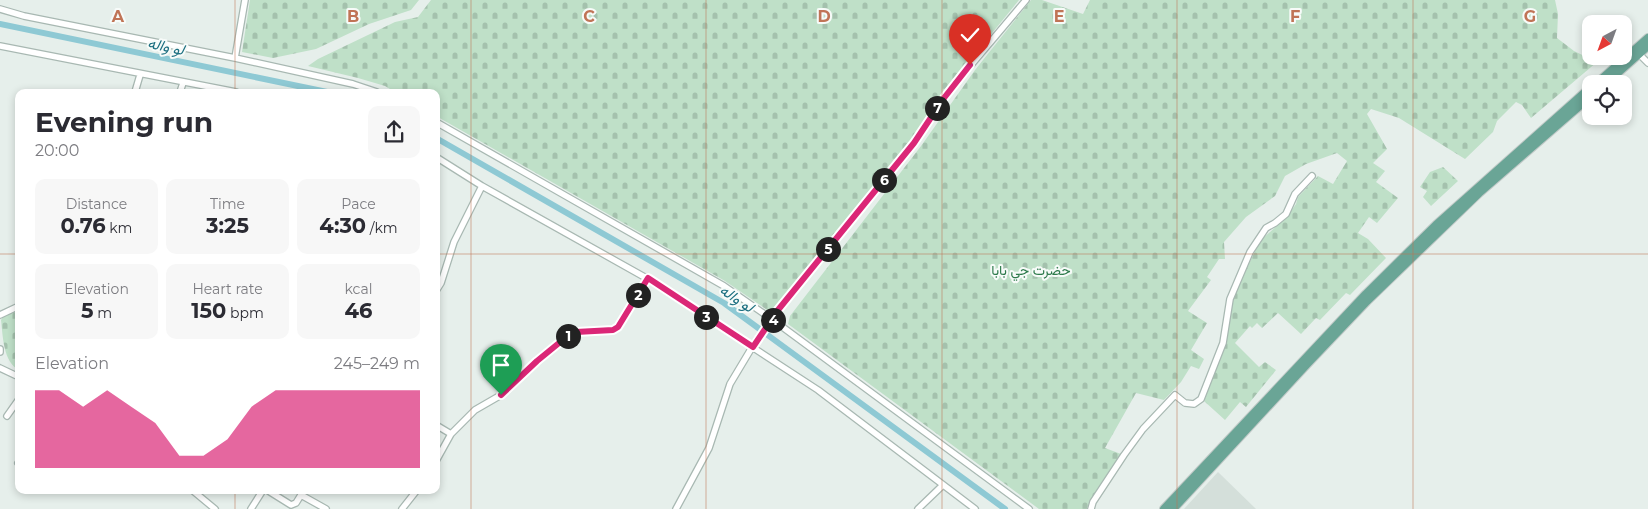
<!DOCTYPE html>
<meta charset="utf-8">
<style>
:root{--surface:#fff;--page:#f7f7f7;--text:#2b2b33;--muted:#7c7c81;--accent:#db2777}
body{margin:0;font-family:Montserrat,Vazirmatn,sans-serif;background:var(--page);color:var(--text);height:100vh;display:flex;flex-direction:column;font-size:19px;white-space:nowrap}
*{box-sizing:border-box;margin:0}
p{font-size:16px;color:var(--muted)}
.icon{flex:none;width:28px;height:28px;fill:none;stroke:currentColor;stroke-width:2;stroke-linecap:round;stroke-linejoin:round}
.map{position:relative;flex:1;overflow:hidden}
.details{position:absolute;left:15px;top:89px;width:425px;height:405px;display:flex;flex-direction:column;background:var(--surface);border-radius:10px;box-shadow:0 2px 8px #0003}
.details>*{flex:none}
.needle{width:32px;rotate:221deg}
.tools{position:absolute;left:1582px;top:15px;display:grid;gap:10px}
.tools a{display:grid;place-items:center;width:50px;height:50px;border-radius:10px;background:var(--surface);box-shadow:0 2px 8px #0003;font-size:25px}
.pin{position:absolute;display:grid;place-items:center;width:42px;height:42px;color:#fff;margin:-51px -21px;border-radius:50% 50% 50% 0;rotate:-45deg;box-shadow:0 0 5px #0007}
.pin .icon{rotate:45deg}
.km{position:absolute;width:25px;height:25px;margin:-12px;border-radius:50%;background:#222;color:#fff;font-size:14px;line-height:25px;text-align:center}
.round{display:grid;place-items:center;flex:none;width:52px;height:52px;border-radius:10px;background:var(--page)}
.summary{display:flex;align-items:center;justify-content:space-between;height:85px;padding:0 20px}
h1{font-size:28px;font-weight:700;line-height:38px}
.metrics{display:grid;grid-template-columns:repeat(3,1fr);gap:8px;height:85px;padding:5px 20px}
.metrics div{display:grid;align-content:center;border-radius:10px;background:var(--page);text-align:center}
.metrics b{font-size:21px;font-weight:700}
.metrics small{font-size:14px;font-weight:400}
.metrics p{font-size:14px}
.chart{height:140px;padding:10px 20px}
.chart p{display:flex;justify-content:space-between}
.chart svg{width:100%;height:90px;margin-top:5px;fill:var(--accent);opacity:.7}
.map>svg:first-child{display:block}
</style>
<div class="map">
<svg width="1648" height="509" viewBox="0 0 1648 509">
<defs>
<pattern id="cemetery-stones" width="16" height="16" patternUnits="userSpaceOnUse" patternTransform="scale(1.25)"><rect width="16" height="16" fill="#bfe0c8"/><path d="M2 7V4a2 2 0 0 1 4 0v3zM10 15v-3a2 2 0 0 1 4 0v3z" fill="#a4c1ad"/></pattern>
</defs>
<rect width="100%" height="100%" fill="#e6efeb"/>
<path fill="#d4dfda" d="M1218,472L1256,509H1184Z"/>
<path fill="url(#cemetery-stones)" d="M250,0H419L411,10L369,24L316,49L273,58L242,52Z
M431,0H1019L940,97L910,141L828,243L770,312L725,281L436,116V92H395L385,86L358,78L308,66L318,59L395,22L418,17Z
M1031,0H1042L1083,14L1090,0H1555L1558,14L1557,38L1574,51L1597,62L1531,118L1522,105L1516,102L1497,121L1493,132L1465,159L1399,118L1371,109L1367,114L1387,149L1373,163L1385,171L1376,182L1398,198L1377,223L1369,217L1358,233L1368,239L1386,258L1350,295L1346,293L1320,320L1316,318L1301,334L1278,313L1262,328L1257,323L1252,328L1250,326L1235,343L1259,367L1265,362L1276,370L1246,407L1240,402L1225,420L1204,401L1226,343L1233,299L1253,255L1262,239L1287,217L1296,204L1298,197L1318,176L1333,184L1347,161L1337,153L1306,164L1285,176L1275,196L1246,217L1224,242L1225,259H1219L1207,277L1211,280L1188,311L1207,323L1191,350L1204,359L1199,369L1191,366L1181,382L1164,400L1136,393L1105,448L1121,454L1090,501L1087,509H1039L788,324L790,316L921,146L975,70Z
M1443,167L1458,181L1431,206L1423,197L1427,191L1420,187L1430,172Z
M10,307L19,308V370C3,362 3,336 1,320Z"/>
<g fill="none" stroke-linecap="round" stroke-linejoin="round">
<path stroke="#8ec9d4" stroke-width="6" d="M0,24L327,92
M436,138L724,303L1005,509"/>
<g stroke="#a8b8b2" stroke-width="8">
<path id="minor" d="M0,9L24,16L235,58L353,84L377,92
M0,46L236,92
M1639,54L1648,63
M235,58L245,0
M135,92L140,75
M180,92L183,83
M436,122L724,286L773,320L1029,509
M436,157L482,186L648,279L818,390L975,509
M436,291L441,283L454,242L482,186
M0,315L19,306
M0,349V352
M0,368L19,377
M7,416L19,399
M436,425L451,434
M436,461L451,434L475,410L501,395L537,361L570,334L576,332L613,330L618,327L648,279
M18,463L19,462
M192,490L215,509
M267,490L291,505L296,503L304,490
M301,495L326,509
M251,509L263,490
M402,509L417,490
M676,509L709,448L730,384L754,344L778,310L914,143L944,97L1026,0
M918,509L943,485
M1091,509L1093,502L1124,455L1143,429L1175,395L1185,403L1194,404L1201,399L1223,343L1230,299L1250,252L1266,228L1275,223L1286,214L1295,194L1312,176"/>
</g>
<g stroke="#c2cac8" stroke-width="10">
<path id="major" d="M1596,84L1648,38
M1605,84L1648,46
M1164,509L1366,294L1436,225L1591,87
M1173,509L1307,364L1367,301L1479,193L1591,96"/>
</g>
<use href="#minor" stroke="#fff" stroke-width="5.5"/>
<use href="#major" stroke="#6aa596" stroke-width="8"/>
</g>
<g fill="none" stroke-linecap="round" stroke-linejoin="round">
<g stroke="#fff" stroke-width="10">
<path id="route" d="M501,395L537,361L570,334L576,332L613,330L618,327L648,278L753,347L778,310L914,143L944,98L970,65"/>
</g>
<use href="#route" stroke="#db2777" stroke-width="6"/>
</g>
<path fill="none" stroke="#c07456" stroke-width="1" stroke-opacity="0.55" d="M235,0V92M471,0V509M706,0V509M942,0V509M1177,0V509M1413,0V509M0,254H19M436,254H1648M235,490V509"/>
<g text-anchor="middle" dominant-baseline="central" stroke-width="4" stroke-linejoin="round" paint-order="stroke">
<g font-size="14" fill="#2d7a4b" stroke="#f7fbf9">
<text x="1031" y="270">حضرت جي بابا</text>
</g>
<g font-size="15" font-style="italic" fill="#1c6f80" stroke="#f7fbf9">
<text transform="translate(166 46) rotate(12)">لو واله</text>
<text transform="translate(737 298) rotate(34)">لو واله</text>
</g>
</g>
<g font-size="16" text-anchor="middle" font-weight="bold" fill="#c07456" stroke="#f7fbf9" stroke-width="4" stroke-linejoin="round" paint-order="stroke">
<text x="118" y="22">A</text>
<text x="353" y="22">B</text>
<text x="589" y="22">C</text>
<text x="824" y="22">D</text>
<text x="1059" y="22">E</text>
<text x="1295" y="22">F</text>
<text x="1530" y="22">G</text>
</g>
</svg>
<div class="tools">
<a><svg class="needle" viewBox="-14 -14 28 28"><path d="M0-13l5 13h-10z" fill="#e53935"/><path d="M0 13l5-13h-10z" fill="#7c7c81"/></svg></a>
<a><svg class="icon" aria-label="locate" viewBox="0 0 24 24"><circle cx="12" cy="12" r="6"/><path d="M12 2v4M12 18v4M2 12h4M18 12h4"/></svg></a>
</div>
<div class="pin" style="left:501px;top:395px;background:#1e9e55"><svg class="icon" aria-label="arrive" viewBox="0 0 24 24"><path d="M6 21V4h12l-3 4 3 4H6"/></svg></div>
<div class="pin" style="left:970px;top:65px;background:#d93025"><svg class="icon" aria-label="check" viewBox="0 0 24 24"><path d="M5 12l5 5 9-10"/></svg></div>
<b class="km" style="left:568px;top:336px">1</b>
<b class="km" style="left:638px;top:295px">2</b>
<b class="km" style="left:706px;top:317px">3</b>
<b class="km" style="left:773px;top:320px">4</b>
<b class="km" style="left:828px;top:249px">5</b>
<b class="km" style="left:884px;top:180px">6</b>
<b class="km" style="left:937px;top:108px">7</b>
<section class="details">
<div class="summary"><div><h1>Evening run</h1><p>20:00</p></div><a class="round"><svg class="icon" aria-label="share" viewBox="0 0 24 24"><path d="M12 15V3M7 8l5-5 5 5M5 13v7h14v-7"/></svg></a></div>
<div class="metrics">
<div><p>Distance</p><b>0.76<small> km</small></b></div>
<div><p>Time</p><b>3:25</b></div>
<div><p>Pace</p><b>4:30<small> /km</small></b></div>
</div>
<div class="metrics">
<div><p>Elevation</p><b>5<small> m</small></b></div>
<div><p>Heart rate</p><b>150<small> bpm</small></b></div>
<div><p>kcal</p><b>46</b></div>
</div>
<div class="chart"><p><span>Elevation</span>245–249 m</p>
<svg viewBox="0 0 160 44" preserveAspectRatio="none"><path d="M0 44V6L10 6L20 14L30 6L40 14L50 22L60 38L70 38L80 30L90 14L100 6L110 6L120 6L130 6L140 6L150 6L160 6V44z"/></svg>
</div>
</section>
</div>
